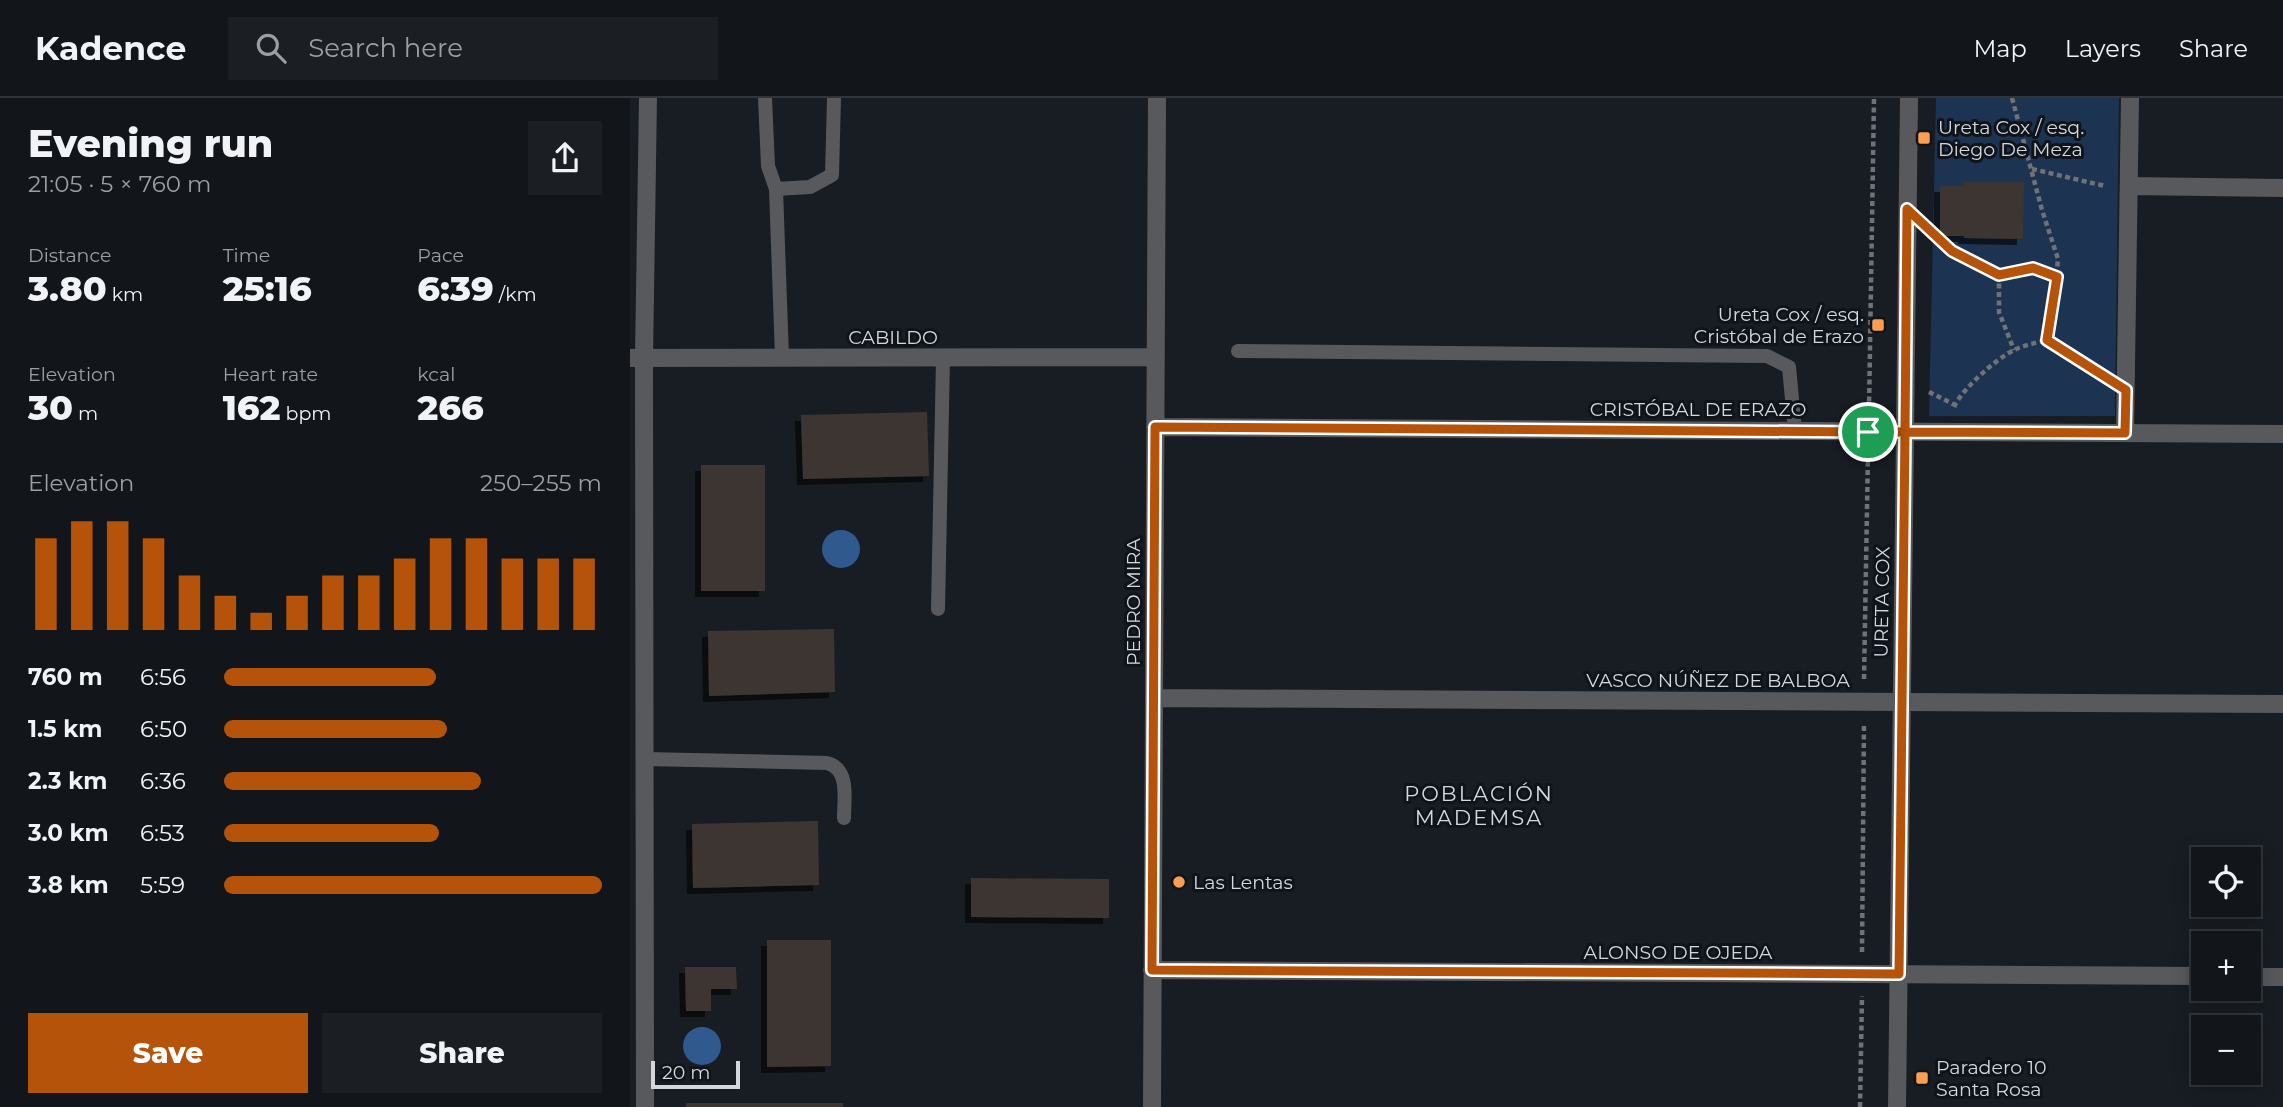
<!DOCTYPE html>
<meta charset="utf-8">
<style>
:root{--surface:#12161a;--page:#1b1f23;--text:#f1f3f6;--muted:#9c9fa2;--line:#313539;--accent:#b45309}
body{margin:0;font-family:Montserrat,sans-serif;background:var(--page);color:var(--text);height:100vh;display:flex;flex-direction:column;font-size:26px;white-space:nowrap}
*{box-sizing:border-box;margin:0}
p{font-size:23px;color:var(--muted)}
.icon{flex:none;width:38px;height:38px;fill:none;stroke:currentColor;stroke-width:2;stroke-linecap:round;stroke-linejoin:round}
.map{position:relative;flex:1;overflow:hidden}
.side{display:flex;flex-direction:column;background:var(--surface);width:630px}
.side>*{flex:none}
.buttons{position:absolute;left:1561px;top:749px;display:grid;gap:14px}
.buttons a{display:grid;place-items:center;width:70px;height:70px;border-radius:0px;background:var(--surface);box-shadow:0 4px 18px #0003,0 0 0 2px var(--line);font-size:35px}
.scale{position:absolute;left:21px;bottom:18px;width:89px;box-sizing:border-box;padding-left:7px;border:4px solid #d4d7dc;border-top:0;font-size:19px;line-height:24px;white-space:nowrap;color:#d4d7dc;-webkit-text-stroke:5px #0f141a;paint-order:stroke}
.pin{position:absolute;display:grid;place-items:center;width:60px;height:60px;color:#fff;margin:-30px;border:4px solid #fff;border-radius:50%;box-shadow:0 2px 7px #0007}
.round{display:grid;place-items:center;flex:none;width:74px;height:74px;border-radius:0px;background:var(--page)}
.headline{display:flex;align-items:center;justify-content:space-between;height:119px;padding:0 28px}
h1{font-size:38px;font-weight:800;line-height:52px}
.figures{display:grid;grid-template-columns:repeat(3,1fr);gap:10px;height:119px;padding:7px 28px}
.figures div{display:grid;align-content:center}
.figures b{font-size:35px;font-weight:800}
.figures small{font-size:19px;font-weight:400}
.figures p{font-size:19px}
.chart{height:196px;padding:14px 28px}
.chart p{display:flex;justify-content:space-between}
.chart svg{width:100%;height:126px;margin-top:7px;stroke:var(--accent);stroke-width:6}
.action{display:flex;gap:14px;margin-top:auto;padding:14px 28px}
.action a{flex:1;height:80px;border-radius:0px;background:var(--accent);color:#fff;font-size:28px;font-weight:800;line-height:80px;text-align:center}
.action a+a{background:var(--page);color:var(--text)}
ul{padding:0 28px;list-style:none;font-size:23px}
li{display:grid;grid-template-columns:112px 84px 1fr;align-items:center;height:52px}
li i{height:18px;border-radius:9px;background:var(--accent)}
header{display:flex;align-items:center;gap:42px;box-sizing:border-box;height:98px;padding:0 35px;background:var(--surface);border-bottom:2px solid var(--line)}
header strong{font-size:33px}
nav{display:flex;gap:38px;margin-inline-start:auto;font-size:24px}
.search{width:490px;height:63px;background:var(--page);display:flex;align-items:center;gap:18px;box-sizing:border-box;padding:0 24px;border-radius:0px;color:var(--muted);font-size:26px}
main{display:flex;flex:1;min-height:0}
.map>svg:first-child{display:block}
</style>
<header>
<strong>Kadence</strong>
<div class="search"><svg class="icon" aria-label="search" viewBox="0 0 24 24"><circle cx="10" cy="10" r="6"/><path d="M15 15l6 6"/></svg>Search here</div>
<nav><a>Map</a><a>Layers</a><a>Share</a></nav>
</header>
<main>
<section class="side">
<div class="headline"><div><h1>Evening run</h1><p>21:05 · 5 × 760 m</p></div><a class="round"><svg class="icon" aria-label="share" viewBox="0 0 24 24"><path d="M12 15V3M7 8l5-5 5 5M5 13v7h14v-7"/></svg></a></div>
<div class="figures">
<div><p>Distance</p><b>3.80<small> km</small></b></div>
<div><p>Time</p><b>25:16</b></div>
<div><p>Pace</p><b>6:39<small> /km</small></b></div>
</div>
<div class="figures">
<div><p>Elevation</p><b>30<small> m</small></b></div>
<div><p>Heart rate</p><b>162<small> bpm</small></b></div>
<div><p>kcal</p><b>266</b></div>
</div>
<div class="chart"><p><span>Elevation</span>250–255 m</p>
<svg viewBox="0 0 160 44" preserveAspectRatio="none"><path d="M5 44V12M15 44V6M25 44V6M35 44V12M45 44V25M55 44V32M65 44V38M75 44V32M85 44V25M95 44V25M105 44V19M115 44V12M125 44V12M135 44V19M145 44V19M155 44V19"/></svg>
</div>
<ul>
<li><b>760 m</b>6:56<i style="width:56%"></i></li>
<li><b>1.5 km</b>6:50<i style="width:59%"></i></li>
<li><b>2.3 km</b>6:36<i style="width:68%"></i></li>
<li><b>3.0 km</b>6:53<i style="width:57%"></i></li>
<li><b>3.8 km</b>5:59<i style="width:100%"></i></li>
</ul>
<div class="action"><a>Save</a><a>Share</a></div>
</section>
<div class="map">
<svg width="1653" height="1009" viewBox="0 0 1653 1009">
<defs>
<filter id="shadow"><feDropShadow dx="-6" dy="6" stdDeviation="0" flood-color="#0009"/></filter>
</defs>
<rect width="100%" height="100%" fill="#181d23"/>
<path fill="#1c3352" d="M1306,0H1489L1485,318H1299Z"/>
<path fill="#30598e" d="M192 451a19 19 0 1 1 38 0a19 19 0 1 1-38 0Z
M53 948a19 19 0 1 1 38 0a19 19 0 1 1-38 0Z"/>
<path fill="#3d3530" filter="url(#shadow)" d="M1334,84H1394L1393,141L1334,140V138H1310V88H1334Z
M297,314L299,378L173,381L171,317Z
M71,367H135V493H71Z
M204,531L205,594L79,598L78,533Z
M188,723L189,787L63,790L62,726Z
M341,780L479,781V820L341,819Z
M137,842H201V968L137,969Z
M55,869H106L107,891H81V913H56Z
M56,1005H213V1009H56Z"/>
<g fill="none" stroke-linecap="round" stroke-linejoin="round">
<path stroke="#6f7378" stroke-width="4.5" stroke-dasharray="5 3.5" stroke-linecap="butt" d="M1382,0L1412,112L1428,161L1425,193L1417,242L1472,276
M1402,71L1475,88
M1300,133L1322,154L1369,177L1403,170L1427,179
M1369,177V214L1384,252
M1299,294L1325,307
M1324,309C1332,291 1366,261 1384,252C1394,247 1406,245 1417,242
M1239,312L1244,0
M1234,581L1238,355
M1232,854L1234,625
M1230,1009L1232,898"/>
<path stroke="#57595d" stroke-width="14" d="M135,0L138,68L146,91L180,89L202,77L204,0
M146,91L152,259
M608,253L1137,258L1159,269L1165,333
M308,511L313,260
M15,661L197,665C220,671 214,701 214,720"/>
<path stroke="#57595d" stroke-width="18" d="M1499,88L1653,90
M0,260L525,259
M525,329L1653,336
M1495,335L1500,0
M524,600L1653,606
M522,872L1573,878
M1619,879H1653
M15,1009L14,260L18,0
M522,1009L527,0"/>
<path stroke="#57595d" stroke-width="18" d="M1267,1009L1279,0"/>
</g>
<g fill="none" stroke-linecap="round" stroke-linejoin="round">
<g stroke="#fff" stroke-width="14">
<path id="route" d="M1238,334L525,329L522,872L1269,876L1275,334L1495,335L1496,292L1417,242L1427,179L1403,170L1369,177L1322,153L1277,111L1275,334H1238"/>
</g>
<use href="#route" stroke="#b45309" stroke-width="9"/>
</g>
<g fill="#fb9e51" stroke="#0f141a" stroke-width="2.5">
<rect x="1287" y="33" width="14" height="14" rx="3.5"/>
<rect x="1241" y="220" width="14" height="14" rx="3.5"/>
<circle cx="549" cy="784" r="7"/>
<rect x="1285" y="973" width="14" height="14" rx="3.5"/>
</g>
<g text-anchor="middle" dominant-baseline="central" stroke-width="6" stroke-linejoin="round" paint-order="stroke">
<g font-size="19" fill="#d4d7dc" stroke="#0f141a" text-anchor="start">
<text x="1308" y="29">Ureta Cox / esq.<tspan x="1308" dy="22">Diego De Meza</tspan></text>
<text x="1234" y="216" text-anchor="end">Ureta Cox / esq.<tspan x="1234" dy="22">Cristóbal de Erazo</tspan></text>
<text x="563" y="784">Las Lentas</text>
<text x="1306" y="969">Paradero 10<tspan x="1306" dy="22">Santa Rosa</tspan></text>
</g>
<g font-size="19" fill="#d4d7dc" stroke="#0f141a">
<text x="263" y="239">CABILDO</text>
<text x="1068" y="311">CRISTÓBAL DE ERAZO</text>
<text transform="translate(503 504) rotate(-90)">PEDRO MIRA</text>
<text transform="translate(1252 504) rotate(-89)">URETA COX</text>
<text x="1088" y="582">VASCO NÚÑEZ DE BALBOA</text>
<text x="1048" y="854">ALONSO DE OJEDA</text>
</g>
<g font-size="21" letter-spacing="2" fill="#d4d7dc" stroke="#0f141a">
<text x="849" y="695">POBLACIÓN<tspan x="849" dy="24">MADEMSA</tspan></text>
</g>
</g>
</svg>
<div class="buttons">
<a><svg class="icon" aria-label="locate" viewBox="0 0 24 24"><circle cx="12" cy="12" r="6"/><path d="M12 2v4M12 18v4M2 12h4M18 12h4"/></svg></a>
<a>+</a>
<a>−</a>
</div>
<div class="scale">20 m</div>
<div class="pin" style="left:1238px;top:334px;background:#1e9e55"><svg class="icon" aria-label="arrive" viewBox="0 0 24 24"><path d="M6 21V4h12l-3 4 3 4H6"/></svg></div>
</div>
</main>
